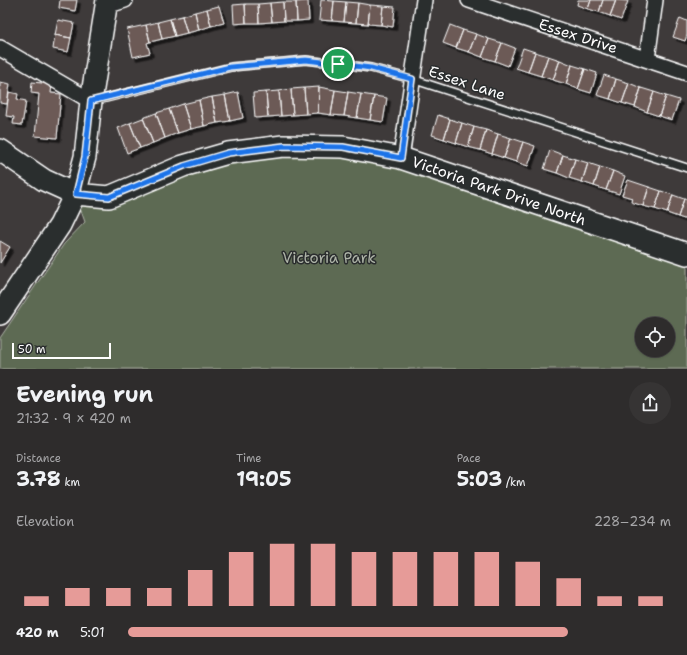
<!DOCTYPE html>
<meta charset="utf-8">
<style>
:root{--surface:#2e2c2c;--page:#363434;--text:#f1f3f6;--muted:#a7a7a9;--line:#494848;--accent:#e69b98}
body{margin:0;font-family:"Shantell Sans",sans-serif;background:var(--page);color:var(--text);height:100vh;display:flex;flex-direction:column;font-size:15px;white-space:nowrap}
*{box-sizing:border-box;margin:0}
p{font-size:13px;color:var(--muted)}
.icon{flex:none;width:22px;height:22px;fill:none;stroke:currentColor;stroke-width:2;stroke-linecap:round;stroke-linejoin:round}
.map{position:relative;height:369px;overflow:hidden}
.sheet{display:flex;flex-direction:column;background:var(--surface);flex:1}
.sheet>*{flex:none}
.controls{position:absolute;left:635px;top:317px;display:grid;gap:8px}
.controls a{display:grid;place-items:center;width:40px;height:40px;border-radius:50%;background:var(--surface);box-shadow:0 1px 3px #0004,0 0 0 1px var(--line);font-size:20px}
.scale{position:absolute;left:12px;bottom:10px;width:99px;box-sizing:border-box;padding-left:4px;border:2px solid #fff;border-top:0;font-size:11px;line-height:14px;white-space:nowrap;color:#fff;-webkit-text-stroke:3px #2a2d2e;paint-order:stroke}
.pin{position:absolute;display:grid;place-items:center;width:34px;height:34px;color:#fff;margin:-17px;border:2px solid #fff;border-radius:50%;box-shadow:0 1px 4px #0007}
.round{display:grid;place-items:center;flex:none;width:42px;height:42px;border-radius:21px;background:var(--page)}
.headline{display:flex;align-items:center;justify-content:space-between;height:68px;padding:0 16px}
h1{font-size:22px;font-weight:700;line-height:30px}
.figures{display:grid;grid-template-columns:repeat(3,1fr);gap:6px;height:68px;padding:4px 16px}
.figures div{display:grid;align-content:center}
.figures b{font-size:20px;font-weight:700}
.figures small{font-size:11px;font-weight:400}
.figures p{font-size:11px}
.chart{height:112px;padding:8px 16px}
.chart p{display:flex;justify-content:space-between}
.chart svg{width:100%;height:72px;margin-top:4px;stroke:var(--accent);stroke-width:6}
ul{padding:0 16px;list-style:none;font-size:13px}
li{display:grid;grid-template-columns:64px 48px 1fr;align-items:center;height:30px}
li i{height:10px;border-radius:5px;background:var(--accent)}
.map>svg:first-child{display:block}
</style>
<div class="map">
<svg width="687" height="369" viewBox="0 0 687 369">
<defs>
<filter id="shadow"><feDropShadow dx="3.5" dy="3.5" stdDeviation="0" flood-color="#0009"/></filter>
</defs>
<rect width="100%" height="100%" fill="#3e3a3a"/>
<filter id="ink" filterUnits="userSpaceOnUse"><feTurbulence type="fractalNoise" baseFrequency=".025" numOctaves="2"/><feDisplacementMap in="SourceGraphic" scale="8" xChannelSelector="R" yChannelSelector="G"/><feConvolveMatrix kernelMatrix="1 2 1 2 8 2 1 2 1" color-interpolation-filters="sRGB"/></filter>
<g filter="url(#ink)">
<path fill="#5d6a52" stroke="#aeb4a8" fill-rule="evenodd" d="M343,147L687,259V369H0V338L64,244L85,222L75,194L109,197L183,166ZM642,324H668V350H642Z"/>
<path fill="#6c5a57" stroke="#fff" filter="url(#shadow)" d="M60,0H77L75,11L59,8Z
M321,0L334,1L332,21L319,20Z
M578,0H591L588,9L577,5Z
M591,0H603L599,12L588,9Z
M603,0H616L610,16L599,12Z
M616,0L628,1L621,20L610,16Z
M308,1L309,20L297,21L296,2Z
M334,1L346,2L344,22L332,21Z
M283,2L284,21L272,22L270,3Z
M283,2H296L297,21H284Z
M346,2L358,3L356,23L344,22Z
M270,3L272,22L259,23L258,4Z
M358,3L370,5L368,24L356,23Z
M245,4L246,23L234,24L233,5Z
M245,4H258L259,23H246Z
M370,5L383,6L381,25L368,24Z
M219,6L224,23L211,26L207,9Z
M383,6L395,7L393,27L381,25Z
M207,9L211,26L199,30L195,12Z
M195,12L199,30L187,33L182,16Z
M182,16L187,33L175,36L170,19Z
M680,18L687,21V35L685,41L673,37Z
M170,19L175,36L162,39L158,22Z
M58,20L74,23L71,38L55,35Z
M158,22L162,39L150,42L146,25Z
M146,25L150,42L147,43L150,53L133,57L127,29Z
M450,25L463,30L456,48L443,43Z
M463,30L476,34L469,52L456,48Z
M476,34L489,39L482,57L469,52Z
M55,35L71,38L68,52L53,49Z
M489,39L502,43L495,61L482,57Z
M502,43L515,48L508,66L495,61Z
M523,48L535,52L528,72L516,68Z
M535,52L548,56L541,76L528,72Z
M548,56L560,60L553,80L541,76Z
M560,60L572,65L566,84L553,80Z
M572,65L585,69L578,89L566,84Z
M585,69L597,73L591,93L578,89Z
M604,75L616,79L610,99L597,95Z
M616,79L629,83L622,103L610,99Z
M0,82L10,84L7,104L0,103Z
M32,82L52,84L51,93L61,94L57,138L35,136L39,94L31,93Z
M629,83L641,88L635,107L622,103Z
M319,87L318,113L306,114L304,88Z
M319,87L335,90L331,115L318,113Z
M304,88L306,114L293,115L291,89Z
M641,88L654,92L647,112L635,107Z
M291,89L293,115L281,116L279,91Z
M335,90L348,92L344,116L331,115Z
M279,91L281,116L268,117L266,92Z
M9,92L18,94L17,99L26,101L22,125L13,124L14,117L6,116Z
M238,92L243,118L230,121L225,95Z
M266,92L268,117L255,118L253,93Z
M348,92L361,94L357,118L344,116Z
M654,92L666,96L659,116L647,112Z
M361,94L374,96L370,120L357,118Z
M225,95L230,121L217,123L212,97Z
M374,96L387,98L383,122L370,120Z
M666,96L679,100L672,120L659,116Z
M212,97L217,123L204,126L199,100Z
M199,100L204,126L191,129L183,104Z
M183,104L191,129L178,133L169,109Z
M169,109L178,133L165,138L156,113Z
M156,113L165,138L153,143L143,118Z
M438,115L450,119L444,139L432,135Z
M143,118L153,143L140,148L130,123Z
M450,119L462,123L456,143L444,139Z
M130,123L140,148L127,153L118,128Z
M462,123L474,127L468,147L456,143Z
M474,127L486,130L480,150L468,147Z
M486,130L498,134L492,154L480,150Z
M498,134L511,138L504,158L492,154Z
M511,138L523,142L516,162L504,158Z
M523,142L535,146L528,166L516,162Z
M550,150L563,155L557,173L544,169Z
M563,155L575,159L569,178L557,173Z
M575,159L588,163L582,182L569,178Z
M588,163L600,167L594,186L582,182Z
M600,167L613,171L606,190L594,186Z
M613,171L625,176L619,194L606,190Z
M628,180L649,187L643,206L631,202L632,198L622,195Z
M649,187L661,191L655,209L643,206Z
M661,191L673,195L667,213L655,209Z
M673,195L684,199L678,217L667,213Z
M684,199H687V220L678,217Z
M0,241L10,247L0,263Z"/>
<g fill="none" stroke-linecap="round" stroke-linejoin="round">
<g stroke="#fff" stroke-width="10">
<path id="lane" d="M94,101L231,67L306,60L371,68L412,79L687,168"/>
</g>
<g stroke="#fff" stroke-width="18">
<path id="street" d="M469,0L687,73
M106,6L125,0
M0,48L91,101
M647,59L655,0
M401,158L424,0"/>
</g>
<g stroke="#fff" stroke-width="24">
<path id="secondary" d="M0,150L44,180L75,194L109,197L183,166L228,153L283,146L343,147L401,158L687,254
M0,314L60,225L75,194L85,157L91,101L107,0"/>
</g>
<use href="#lane" stroke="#2a2d2e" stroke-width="7"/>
<use href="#street" stroke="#2a2d2e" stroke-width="15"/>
<use href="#secondary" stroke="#2a2d2e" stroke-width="21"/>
</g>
</g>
<g fill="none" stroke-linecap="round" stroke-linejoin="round" filter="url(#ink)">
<g stroke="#fff" stroke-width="8">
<path id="route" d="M306,60L371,68L412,79L401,158L343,147L284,146L228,153L184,166L109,197L76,194L85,157L91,101L230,67Z"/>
</g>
<use href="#route" stroke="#1a73e8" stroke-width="5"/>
</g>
<g text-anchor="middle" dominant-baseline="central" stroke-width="3" stroke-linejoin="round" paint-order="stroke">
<g font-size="15" fill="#fff" stroke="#2a2d2e">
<text transform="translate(578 36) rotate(18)">Essex Drive</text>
<text transform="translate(467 83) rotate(18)">Essex Lane</text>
<text transform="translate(499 191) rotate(19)">Victoria Park Drive North</text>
</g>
<g font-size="15" fill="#aeb4a8" stroke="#2a2d2e">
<text x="329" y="258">Victoria Park</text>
</g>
</g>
</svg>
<div class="controls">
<a><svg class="icon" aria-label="locate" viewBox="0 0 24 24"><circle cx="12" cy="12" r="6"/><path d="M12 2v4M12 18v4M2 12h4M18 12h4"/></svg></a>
</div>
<div class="scale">50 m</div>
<div class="pin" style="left:338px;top:64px;background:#1e9e55"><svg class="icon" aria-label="arrive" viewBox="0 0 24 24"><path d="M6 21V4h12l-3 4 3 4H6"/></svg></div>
</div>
<section class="sheet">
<div class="headline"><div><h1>Evening run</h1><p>21:32 · 9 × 420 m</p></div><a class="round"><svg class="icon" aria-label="share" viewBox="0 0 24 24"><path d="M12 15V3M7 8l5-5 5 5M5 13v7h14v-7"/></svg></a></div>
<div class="figures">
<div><p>Distance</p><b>3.78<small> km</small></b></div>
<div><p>Time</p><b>19:05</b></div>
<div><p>Pace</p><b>5:03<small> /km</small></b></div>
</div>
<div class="chart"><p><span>Elevation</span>228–234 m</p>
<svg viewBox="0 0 160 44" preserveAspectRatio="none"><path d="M5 44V38M15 44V33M25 44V33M35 44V33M45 44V22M55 44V11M65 44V6M75 44V6M85 44V11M95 44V11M105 44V11M115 44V11M125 44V17M135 44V27M145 44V38M155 44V38"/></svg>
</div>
<ul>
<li><b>420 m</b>5:01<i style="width:81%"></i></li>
</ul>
</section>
